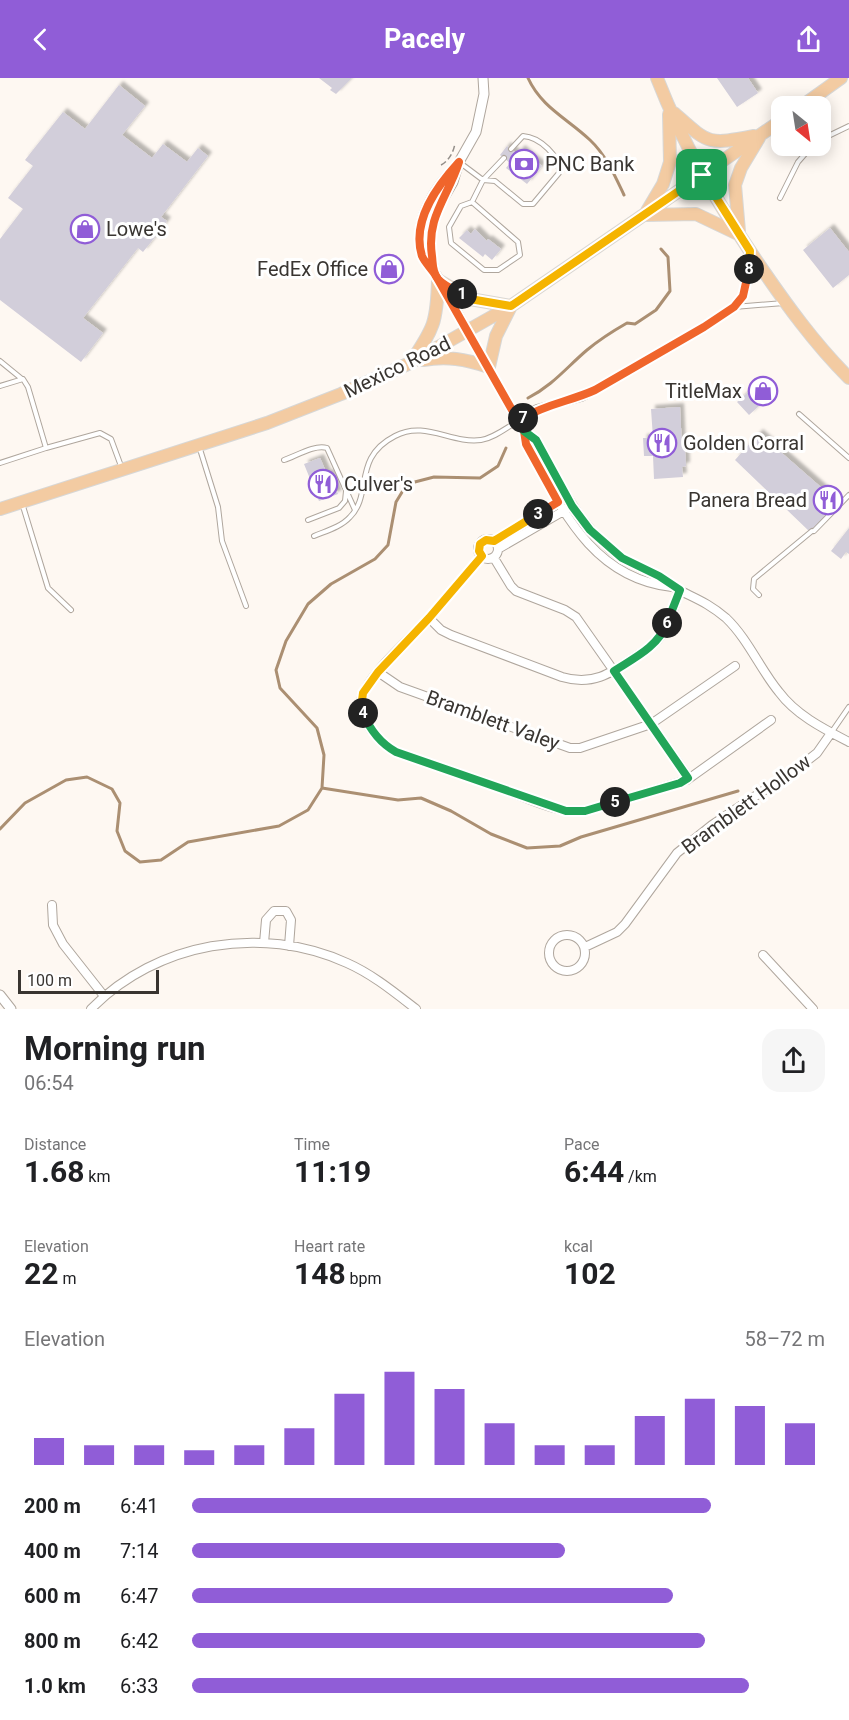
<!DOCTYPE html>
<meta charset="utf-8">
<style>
:root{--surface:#fff;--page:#f6f6f6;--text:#202124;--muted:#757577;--accent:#905dd7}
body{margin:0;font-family:Roboto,sans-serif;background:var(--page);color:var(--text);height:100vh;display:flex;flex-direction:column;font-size:22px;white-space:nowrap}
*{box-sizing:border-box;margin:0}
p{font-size:20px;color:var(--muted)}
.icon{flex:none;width:33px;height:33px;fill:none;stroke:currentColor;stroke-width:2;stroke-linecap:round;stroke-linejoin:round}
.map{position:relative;height:931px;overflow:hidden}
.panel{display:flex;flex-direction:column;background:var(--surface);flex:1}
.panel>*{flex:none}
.needle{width:39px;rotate:150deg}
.controls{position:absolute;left:771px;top:18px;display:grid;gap:12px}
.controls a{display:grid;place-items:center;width:60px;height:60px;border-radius:12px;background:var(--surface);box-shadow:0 3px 15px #0003;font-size:30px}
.scale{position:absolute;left:18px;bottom:15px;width:141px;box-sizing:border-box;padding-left:6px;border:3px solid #393531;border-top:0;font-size:16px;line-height:21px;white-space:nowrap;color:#393531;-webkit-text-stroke:4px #fff;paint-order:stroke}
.pin{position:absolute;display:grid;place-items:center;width:51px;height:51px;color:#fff;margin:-26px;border-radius:12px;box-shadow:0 3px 9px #0006}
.km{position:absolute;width:30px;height:30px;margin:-15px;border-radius:50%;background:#222;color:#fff;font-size:16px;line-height:30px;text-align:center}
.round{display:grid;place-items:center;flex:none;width:63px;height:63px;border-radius:18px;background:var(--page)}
.summary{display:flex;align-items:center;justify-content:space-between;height:102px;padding:0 24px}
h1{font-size:33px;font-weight:700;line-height:45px}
.stats{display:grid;grid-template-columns:repeat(3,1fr);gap:9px;height:102px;padding:6px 24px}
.stats div{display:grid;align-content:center}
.stats b{font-size:30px;font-weight:700}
.stats small{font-size:16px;font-weight:400}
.stats p{font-size:16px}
.chart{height:168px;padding:12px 24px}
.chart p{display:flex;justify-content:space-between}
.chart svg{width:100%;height:108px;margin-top:6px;stroke:var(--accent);stroke-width:6}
ul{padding:0 24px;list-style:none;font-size:20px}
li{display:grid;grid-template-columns:96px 72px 1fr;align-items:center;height:45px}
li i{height:15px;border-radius:8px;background:var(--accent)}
header{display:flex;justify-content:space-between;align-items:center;height:78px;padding:0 24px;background:var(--accent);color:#fff;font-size:27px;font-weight:700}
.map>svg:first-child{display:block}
</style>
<header><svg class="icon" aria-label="back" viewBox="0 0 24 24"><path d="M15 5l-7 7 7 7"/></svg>Pacely<svg class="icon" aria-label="share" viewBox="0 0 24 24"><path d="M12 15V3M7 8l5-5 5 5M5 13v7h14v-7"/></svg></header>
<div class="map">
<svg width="849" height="931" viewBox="0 0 849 931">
<defs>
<filter id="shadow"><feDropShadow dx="4" dy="-4" stdDeviation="1.5" flood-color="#0004"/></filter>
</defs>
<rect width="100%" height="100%" fill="#fef8f2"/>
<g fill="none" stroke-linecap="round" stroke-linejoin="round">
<path stroke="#ab8f72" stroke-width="3" d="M528,0C541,29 568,41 590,62C606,77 615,98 624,117
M528,320C552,308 567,289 587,272C599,262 613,253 627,245L635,246L656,232L670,213L668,179L661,171
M322,710L398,722L421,720L451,733L491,756L527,770L560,768L581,759L738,713
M0,751L25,725L66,702L87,699L112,711L120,725L117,753L125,773L140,784L161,782L188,764L279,748L308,732L322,710L324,677L317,650L280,610L276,592L286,563L308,526L331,506L375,481L388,467L396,424L407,406L434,399L480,400L498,388L506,370"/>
</g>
<path fill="#d2ceda" filter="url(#shadow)" d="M319,0H352L336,16L330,12L332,10Z
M717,0H748L758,15L737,29Z
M119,7L145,28L122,57L152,80L163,66L187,84L198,70L208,78L161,139L167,143L155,159L143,174L138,170L83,240L103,255L81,284L0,222V161L23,131L8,120L33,88L25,82L63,34L85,51Z
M507,68L517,76L521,71L542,88L527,106L506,90L510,85L500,77Z
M830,150L849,174V197L833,210L803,172Z
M475,151L487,163L488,161L501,171L492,182L485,176L483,179L459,160L467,152L471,156Z
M761,307L770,318L749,337L737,324L755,308L757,310Z
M680,329L682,370H685L686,388L682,389L683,399L654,401L653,378H644L643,360H653L651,331Z
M759,355L839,425L812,453L810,454L735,382Z
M320,380L327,396L330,395L338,416L319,423L304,386Z
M849,450V476L846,474L841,481L831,473Z"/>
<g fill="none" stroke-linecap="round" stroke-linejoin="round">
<g stroke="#afa69d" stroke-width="6">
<path id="service" d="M820,47L828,57
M820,62L849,48
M459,84L483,102L495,103L523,126H533L559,95C561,78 539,59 523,58L511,71
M780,120L798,84L812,68
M472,124L518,164L520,177L498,192H484L451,165L449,149L461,128L472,124L483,102L504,80
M735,228C748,215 748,197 749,179
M734,229L784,225
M0,283L22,301
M0,308L23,301L28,309L46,370L0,385
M799,336L849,380
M199,368L218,429L222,463L246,528
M46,370L100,355L111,361L121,388
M284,382C296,378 315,366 327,370L355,432
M22,425L48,510L71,532
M308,442L339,430L345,423L346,413
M814,453L849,417
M314,458C326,453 341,449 350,439C373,416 352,380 395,358C425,342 451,366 481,362C494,360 506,350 518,343
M759,517L753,511L754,501L812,453
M831,655L849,629"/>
</g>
<g stroke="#afa69d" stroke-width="10">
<path id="minor" d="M468,254L524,353L526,366C561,429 591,500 672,509
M518,342L537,331L581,319L595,312L704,249L734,229
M524,353L536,362C561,407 582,456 628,484C637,489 647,492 657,497C664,500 669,506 675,510C696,521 707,524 726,540C748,561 760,591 779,614C796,637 824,651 849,664
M478 471a10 10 0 1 1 20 0a10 10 0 1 1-20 0Z
M494,463L562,422
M498,471L567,431
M482,478C464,499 446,521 428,541C411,560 364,600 361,623C359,643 380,665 396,674C432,687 469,699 505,712C530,721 558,736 585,733L687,702L771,642
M494,480L511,508L516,513L565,532L576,539L689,700
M429,540L441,552L451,557L562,599C592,608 610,596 635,579C643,573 654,568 660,559C670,547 674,527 680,512
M378,594L400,609L570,670H580L651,646L735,588
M52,827L53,847L63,866L104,918
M549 875a18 18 0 1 1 36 0a18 18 0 1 1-36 0Z
M264,865L266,842L274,833H286L291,842L289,868
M585,869L617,854L625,846L677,775L712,747L799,689L817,675L831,655
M763,877L813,931
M91,931C157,864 261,846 347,885C372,896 394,914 416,931"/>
</g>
<g stroke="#afa69d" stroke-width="11">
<path id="tertiary" d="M458,86C435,109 412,143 422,177C424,184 429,187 433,192C446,211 456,234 468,254
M434,193L429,166L430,156L439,128L453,104L459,84L476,54L484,16L483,0
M0,917L11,931"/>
</g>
<g stroke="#d7d7d6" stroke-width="14">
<path id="primary" d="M657,0C683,67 718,126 758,185C786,226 814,265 849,300
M802,28L841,0
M674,35C709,66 707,67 754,58
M647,133L663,106L670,84L669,36
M646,137L696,136L738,156
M739,153L735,107L741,90L759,60
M423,282C447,278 465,281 489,289L496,258L511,228
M411,284C434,250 437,244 438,202L470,221L511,228
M0,431L267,345L341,316L410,285L511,228L782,42"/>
</g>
<path stroke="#938e89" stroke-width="1.5" stroke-dasharray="6 3" stroke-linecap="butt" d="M441,87C449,83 454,73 455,65"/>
<use href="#service" stroke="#fff" stroke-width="4"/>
<use href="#minor" stroke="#fff" stroke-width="8"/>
<use href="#tertiary" stroke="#fff" stroke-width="9"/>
<use href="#primary" stroke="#f3cba2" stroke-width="12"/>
</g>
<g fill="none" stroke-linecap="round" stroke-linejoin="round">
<g stroke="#fff" stroke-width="12">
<path id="split-1" d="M462,216L470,221L511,228L702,97"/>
</g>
<g stroke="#fff" stroke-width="12">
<path id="split-2" d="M436,198C432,191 425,185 422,178C411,143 437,108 459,84C448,119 426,139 432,178C433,186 432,194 438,201C443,207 454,212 462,216"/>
</g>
<g stroke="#fff" stroke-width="12">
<path id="split-3" d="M436,198L524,353L526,366L558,424L538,436"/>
</g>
<g stroke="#fff" stroke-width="12">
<path id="split-4" d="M363,635L361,630L363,615L378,594L429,540L482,478L479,473L480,466L486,462L494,463L538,436"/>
</g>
<g stroke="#fff" stroke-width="12">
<path id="split-5" d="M363,635C370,652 380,665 396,674L566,733H585L615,724"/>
</g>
<g stroke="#fff" stroke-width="12">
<path id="split-6" d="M615,724L680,705L688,700L614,593C634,580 658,569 667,545"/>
</g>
<g stroke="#fff" stroke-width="12">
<path id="split-7" d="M523,340L518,342L524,353L536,362L572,428L590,452L622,480L659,498L680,512L667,545"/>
</g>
<g stroke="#fff" stroke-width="12">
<path id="split-8" d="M523,340C546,326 571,323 595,312L704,249L734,229L743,218L749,191"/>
</g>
<g stroke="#fff" stroke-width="12">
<path id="split-9" d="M702,97L750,173L749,191"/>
</g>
<use href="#split-1" stroke="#f5b400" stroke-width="8"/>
<use href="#split-2" stroke="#f0652b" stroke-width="8"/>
<use href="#split-3" stroke="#f0652b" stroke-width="8"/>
<use href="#split-4" stroke="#f5b400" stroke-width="8"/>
<use href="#split-5" stroke="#22a559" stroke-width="8"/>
<use href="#split-6" stroke="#22a559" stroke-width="8"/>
<use href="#split-7" stroke="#22a559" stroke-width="8"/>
<use href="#split-8" stroke="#f0652b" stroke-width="8"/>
<use href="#split-9" stroke="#f5b400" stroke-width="8"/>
</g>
<defs>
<g id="bank-ring" transform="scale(1.5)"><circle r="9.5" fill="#fff" stroke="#905dd7" stroke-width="1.5"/><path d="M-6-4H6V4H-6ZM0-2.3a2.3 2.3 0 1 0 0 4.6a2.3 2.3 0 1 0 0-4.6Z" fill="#905dd7"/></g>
<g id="shop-ring" transform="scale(1.5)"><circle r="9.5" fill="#fff" stroke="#905dd7" stroke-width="1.5"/><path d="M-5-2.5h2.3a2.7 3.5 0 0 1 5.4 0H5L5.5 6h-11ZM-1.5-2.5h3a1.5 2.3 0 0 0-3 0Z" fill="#905dd7"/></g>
<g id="restaurant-ring" transform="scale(1.5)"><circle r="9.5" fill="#fff" stroke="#905dd7" stroke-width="1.5"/><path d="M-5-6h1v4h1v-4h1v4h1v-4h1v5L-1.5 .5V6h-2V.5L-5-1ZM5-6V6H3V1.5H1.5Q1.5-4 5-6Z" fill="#905dd7"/></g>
</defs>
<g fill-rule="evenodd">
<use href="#bank-ring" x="524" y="86"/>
<use href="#shop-ring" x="85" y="151"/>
<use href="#shop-ring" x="389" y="191"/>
<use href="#shop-ring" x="763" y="313"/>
<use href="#restaurant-ring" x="662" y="365"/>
<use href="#restaurant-ring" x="323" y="406"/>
<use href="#restaurant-ring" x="828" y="422"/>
</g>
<g text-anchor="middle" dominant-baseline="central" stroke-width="6" stroke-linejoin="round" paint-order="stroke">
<g font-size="20" fill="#393531" stroke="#fff" text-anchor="start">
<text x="545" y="86">PNC Bank</text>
<text x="106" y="151">Lowe's</text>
<text x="368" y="191" text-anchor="end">FedEx Office</text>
<text x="742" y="313" text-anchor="end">TitleMax</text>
<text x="683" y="365">Golden Corral</text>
<text x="344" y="406">Culver's</text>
<text x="807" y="422" text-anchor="end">Panera Bread</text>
</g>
<g font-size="20" fill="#393531" stroke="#fff">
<text transform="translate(397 289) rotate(-26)">Mexico Road</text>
<text transform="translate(493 642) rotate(20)">Bramblett Valey</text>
<text transform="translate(746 726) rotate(-36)">Bramblett Hollow</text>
</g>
</g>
</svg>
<div class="controls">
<a><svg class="needle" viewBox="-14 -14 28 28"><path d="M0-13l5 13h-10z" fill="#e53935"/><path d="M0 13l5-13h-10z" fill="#757577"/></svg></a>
</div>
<div class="scale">100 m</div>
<div class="pin" style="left:702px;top:97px;background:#1e9e55"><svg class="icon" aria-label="arrive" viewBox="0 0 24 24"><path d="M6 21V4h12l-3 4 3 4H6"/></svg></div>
<b class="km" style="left:462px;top:216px">1</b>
<b class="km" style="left:538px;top:436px">3</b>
<b class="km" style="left:363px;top:635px">4</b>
<b class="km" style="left:615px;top:724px">5</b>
<b class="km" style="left:667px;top:545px">6</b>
<b class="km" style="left:523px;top:340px">7</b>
<b class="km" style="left:749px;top:191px">8</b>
</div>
<section class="panel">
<div class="summary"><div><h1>Morning run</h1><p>06:54</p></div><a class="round"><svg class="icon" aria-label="share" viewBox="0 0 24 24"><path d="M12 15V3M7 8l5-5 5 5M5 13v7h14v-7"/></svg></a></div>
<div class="stats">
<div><p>Distance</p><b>1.68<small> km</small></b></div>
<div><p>Time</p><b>11:19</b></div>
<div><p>Pace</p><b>6:44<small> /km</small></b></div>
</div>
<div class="stats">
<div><p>Elevation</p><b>22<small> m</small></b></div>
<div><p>Heart rate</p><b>148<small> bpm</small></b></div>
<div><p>kcal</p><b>102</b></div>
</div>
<div class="chart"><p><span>Elevation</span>58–72 m</p>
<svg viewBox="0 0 160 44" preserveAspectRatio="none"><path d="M5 44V33M15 44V36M25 44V36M35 44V38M45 44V36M55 44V29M65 44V15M75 44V6M85 44V13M95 44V27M105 44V36M115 44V36M125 44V24M135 44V17M145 44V20M155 44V27"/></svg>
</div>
<ul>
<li><b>200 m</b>6:41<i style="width:82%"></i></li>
<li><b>400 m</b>7:14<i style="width:59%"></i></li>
<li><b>600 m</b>6:47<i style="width:76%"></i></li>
<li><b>800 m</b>6:42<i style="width:81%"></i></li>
<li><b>1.0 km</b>6:33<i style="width:88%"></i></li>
</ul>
</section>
